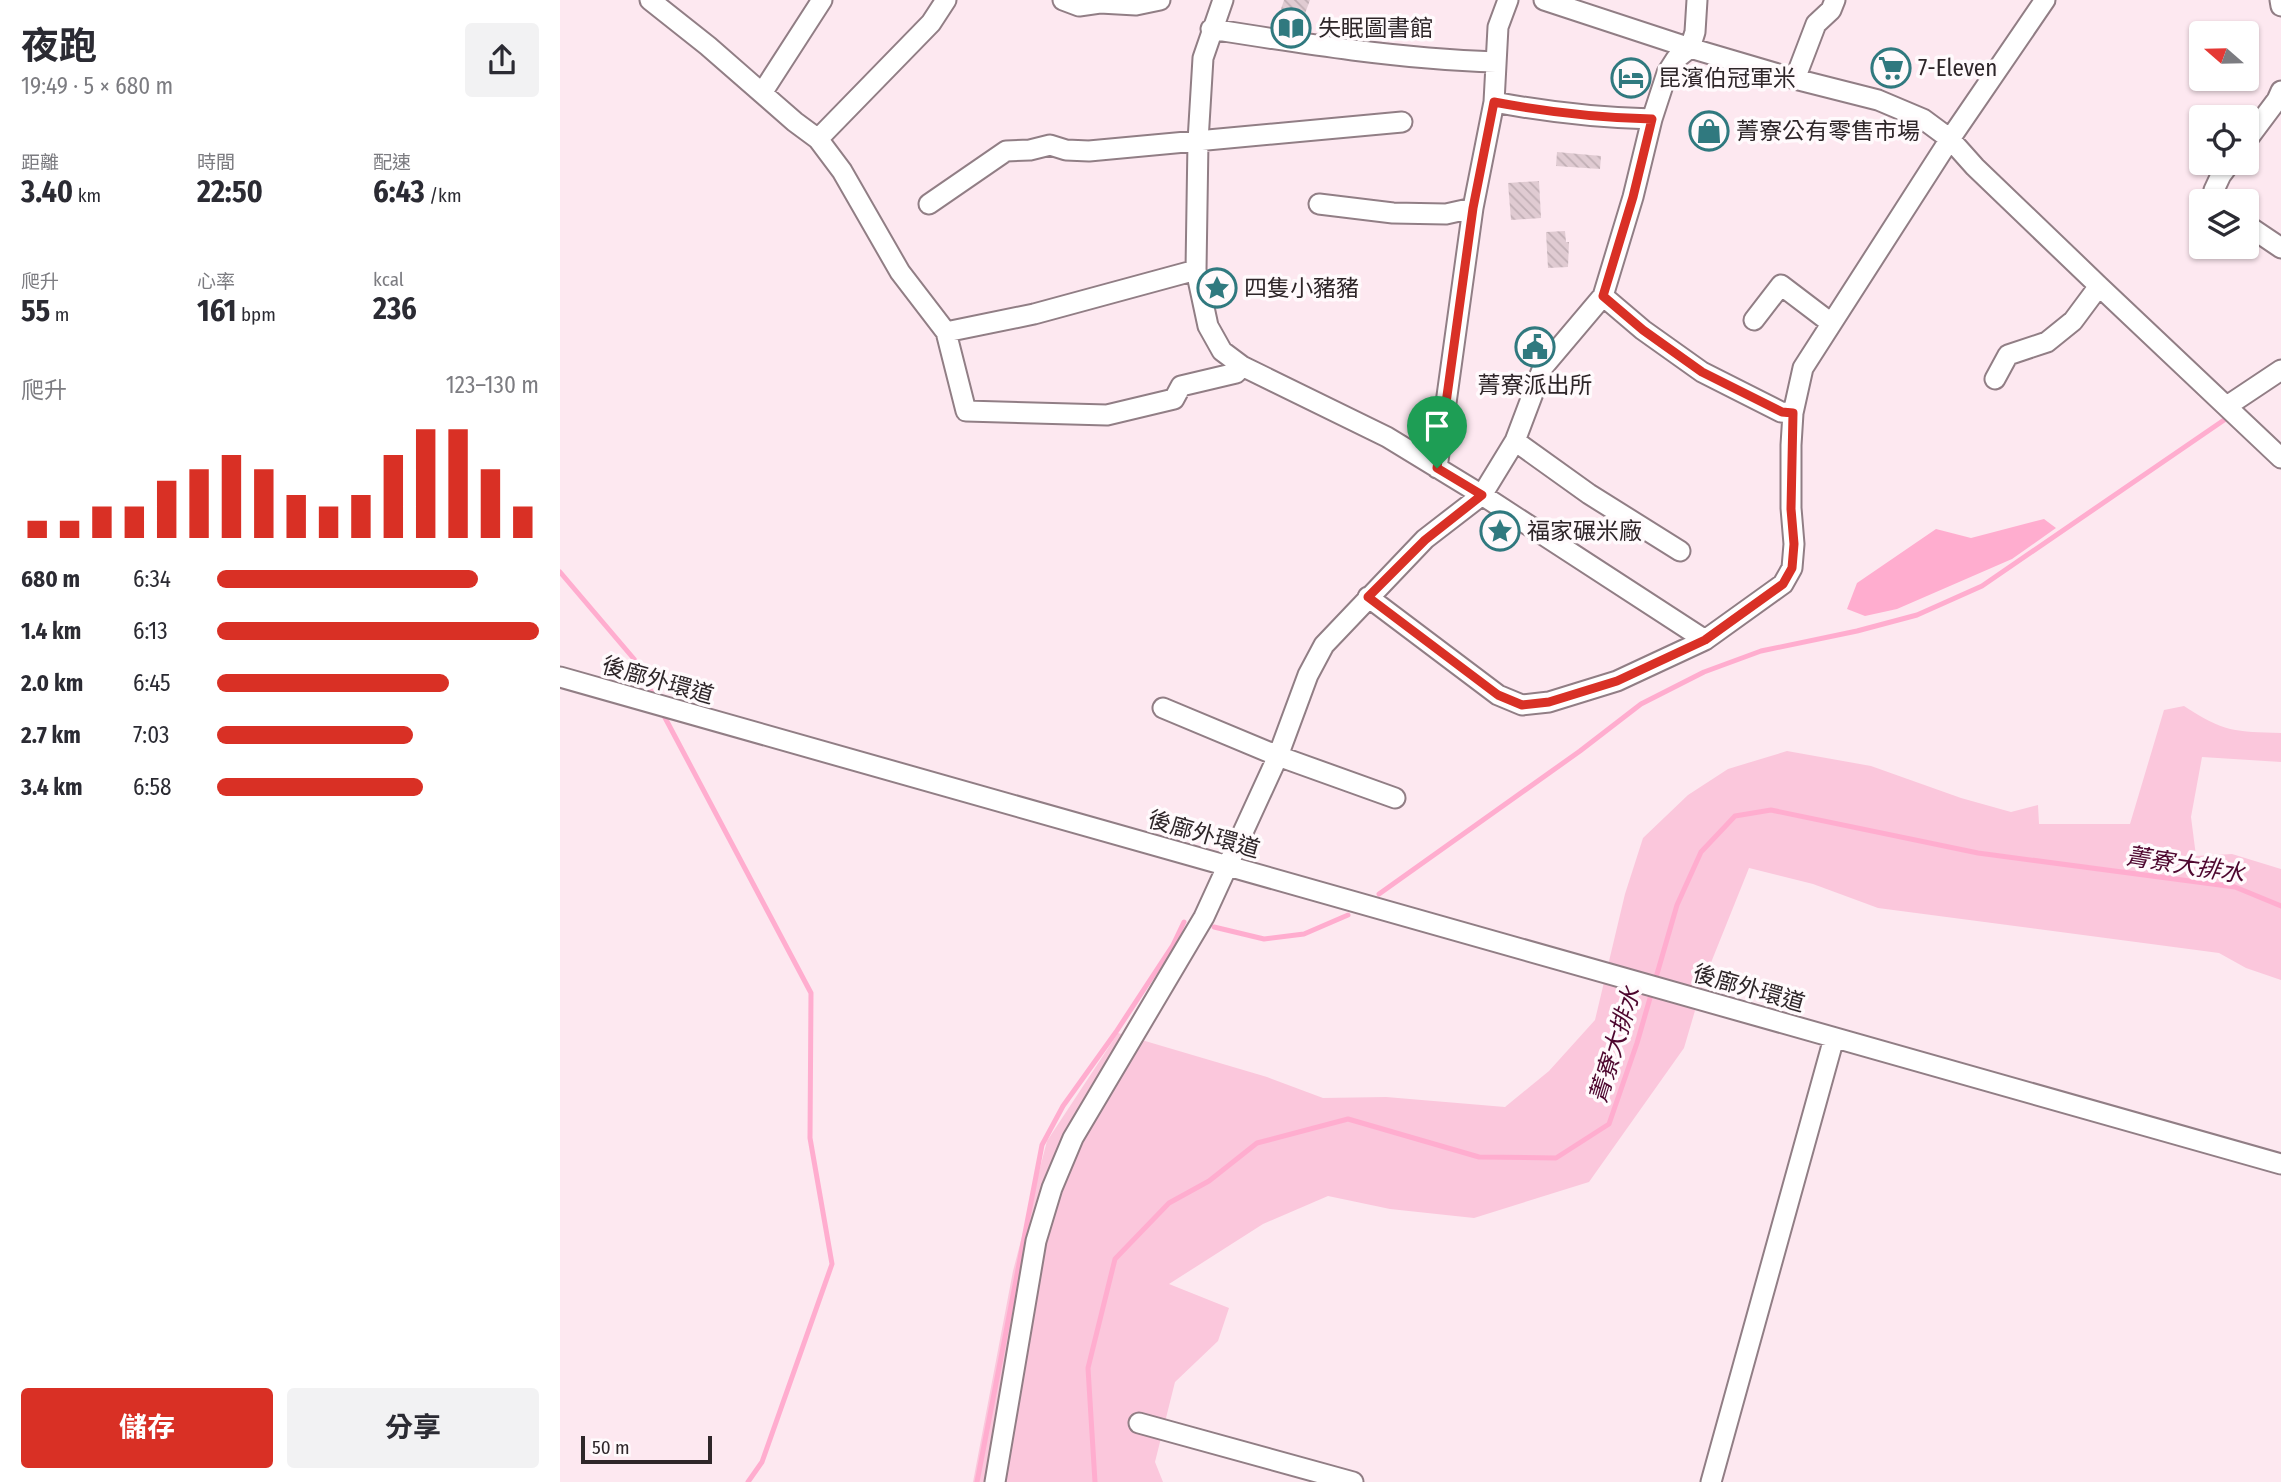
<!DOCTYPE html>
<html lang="zh-TW">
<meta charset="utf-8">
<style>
:root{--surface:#fff;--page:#f2f2f3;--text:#2b2b33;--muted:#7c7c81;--accent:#d93025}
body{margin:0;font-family:"Fira Sans Condensed","Noto Sans TC",sans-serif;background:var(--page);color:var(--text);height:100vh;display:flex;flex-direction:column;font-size:26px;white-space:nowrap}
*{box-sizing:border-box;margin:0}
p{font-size:23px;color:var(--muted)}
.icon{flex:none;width:38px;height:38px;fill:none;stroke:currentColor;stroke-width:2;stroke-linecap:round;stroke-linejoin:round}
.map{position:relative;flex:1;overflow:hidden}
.sheet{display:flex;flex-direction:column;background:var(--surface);width:560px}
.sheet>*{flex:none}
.needle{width:46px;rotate:290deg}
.tools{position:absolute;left:1629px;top:21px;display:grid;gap:14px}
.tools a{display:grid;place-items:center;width:70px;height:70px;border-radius:7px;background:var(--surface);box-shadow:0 2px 5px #0004;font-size:35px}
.scale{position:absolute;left:21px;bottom:18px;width:131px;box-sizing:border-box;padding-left:7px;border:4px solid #2e2629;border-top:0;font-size:19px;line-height:24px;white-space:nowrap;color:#2e2629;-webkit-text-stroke:5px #fffafc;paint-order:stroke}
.pin{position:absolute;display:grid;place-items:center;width:60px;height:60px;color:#fff;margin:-72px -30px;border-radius:50% 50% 50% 0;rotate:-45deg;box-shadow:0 0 7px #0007}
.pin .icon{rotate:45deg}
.round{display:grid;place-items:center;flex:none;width:74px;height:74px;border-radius:7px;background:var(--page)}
.summary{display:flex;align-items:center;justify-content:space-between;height:119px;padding:0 21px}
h1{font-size:38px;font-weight:700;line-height:52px}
.figures{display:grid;grid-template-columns:repeat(3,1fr);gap:10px;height:119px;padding:7px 21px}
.figures div{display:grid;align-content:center}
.figures b{font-size:30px;font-weight:700}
.figures small{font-size:19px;font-weight:400}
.figures p{font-size:19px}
.chart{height:196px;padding:14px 21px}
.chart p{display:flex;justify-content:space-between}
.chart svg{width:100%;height:126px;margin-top:7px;stroke:var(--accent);stroke-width:6}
.primary-button{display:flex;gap:14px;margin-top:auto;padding:14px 21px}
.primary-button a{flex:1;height:80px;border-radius:7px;background:var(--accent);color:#fff;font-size:28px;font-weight:700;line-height:80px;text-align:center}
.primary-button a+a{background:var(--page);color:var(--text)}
ul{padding:0 21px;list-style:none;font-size:23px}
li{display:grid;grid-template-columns:112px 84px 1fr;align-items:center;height:52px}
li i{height:18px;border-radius:9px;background:var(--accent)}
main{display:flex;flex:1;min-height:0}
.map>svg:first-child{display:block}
</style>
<main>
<section class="sheet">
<div class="summary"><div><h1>夜跑</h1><p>19:49 · 5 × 680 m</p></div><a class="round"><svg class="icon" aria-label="share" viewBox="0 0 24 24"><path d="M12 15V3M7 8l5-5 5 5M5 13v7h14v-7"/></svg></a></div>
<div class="figures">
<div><p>距離</p><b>3.40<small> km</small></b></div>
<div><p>時間</p><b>22:50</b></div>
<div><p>配速</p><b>6:43<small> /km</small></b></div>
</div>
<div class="figures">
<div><p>爬升</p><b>55<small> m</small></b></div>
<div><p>心率</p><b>161<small> bpm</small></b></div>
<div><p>kcal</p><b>236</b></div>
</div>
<div class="chart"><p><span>爬升</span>123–130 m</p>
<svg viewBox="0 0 160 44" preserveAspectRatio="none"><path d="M5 44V38M15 44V38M25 44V33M35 44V33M45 44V24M55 44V20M65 44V15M75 44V20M85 44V29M95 44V33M105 44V29M115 44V15M125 44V6M135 44V6M145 44V20M155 44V33"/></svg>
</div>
<ul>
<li><b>680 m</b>6:34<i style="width:81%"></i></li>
<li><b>1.4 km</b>6:13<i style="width:100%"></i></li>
<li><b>2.0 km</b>6:45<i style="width:72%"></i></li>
<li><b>2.7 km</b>7:03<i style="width:61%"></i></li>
<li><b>3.4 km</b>6:58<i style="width:64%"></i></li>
</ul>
<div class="primary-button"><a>儲存</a><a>分享</a></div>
</section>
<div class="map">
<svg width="1721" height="1482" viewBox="0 0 1721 1482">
<defs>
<pattern id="building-back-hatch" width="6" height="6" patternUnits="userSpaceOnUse" patternTransform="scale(1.75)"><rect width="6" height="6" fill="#e0cbd2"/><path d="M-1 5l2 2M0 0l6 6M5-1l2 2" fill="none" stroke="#c0aeb4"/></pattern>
</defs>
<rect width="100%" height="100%" fill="#fde8f0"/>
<path fill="#fbc7dc" d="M1624,706C1663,732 1676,732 1721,733V762L1642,757L1631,817L1636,856L1672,854L1721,869V980L1686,968L1659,953L1318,908L1253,884L1189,868L1144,980L1124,1048L1029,1182L914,1218L830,1209L768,1196L703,1224L609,1284L669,1308L658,1341L615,1382L595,1462L603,1482H413L453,1271L487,1141L558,1033L707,1077L763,1098L826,1097L945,1107L989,1071L1035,1020L1065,894L1083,838L1128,795L1168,769L1227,751L1311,766L1401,798L1451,812L1478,805L1479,824H1570L1604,710Z"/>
<path fill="#ffadcf" d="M1484,519L1496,528L1452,559L1337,609L1305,616L1287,609L1297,583L1376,529L1411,538Z"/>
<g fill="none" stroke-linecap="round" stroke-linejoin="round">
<path stroke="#ffadcf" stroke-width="5" d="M0,572L74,659L94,697
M102,712L251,993L250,1138L272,1264L202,1462L188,1482
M819,894L1020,751L1081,704L1144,672L1201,651L1297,631L1357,615L1422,586L1667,418
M654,927L704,939L744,934L788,915
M417,1482L482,1145L503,1106L556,1032L613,945L624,922
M535,1482L528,1368L555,1259L609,1203L649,1181L697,1143L788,1119L919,1157L996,1158L1049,1124L1077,1043L1117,905L1141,852L1175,816L1211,810L1418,853L1675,887L1721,906"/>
</g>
<path fill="url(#building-back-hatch)" d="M724,0H750L739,30L715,27Z
M997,152L1041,156L1040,169L996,166Z
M979,181L981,218L951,220L948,183Z
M1005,231L1006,242H1009L1008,267L988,268L986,232Z"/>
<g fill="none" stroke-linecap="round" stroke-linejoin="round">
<g stroke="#917e85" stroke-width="23">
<path id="minor" d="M90,0L148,46L235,122L258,139L282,171L340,272L386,332L406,411L547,415L614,399L621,386L676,373L682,366
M503,0L519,6L540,3L576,5L600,0
M663,0L643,58L638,141L636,270L648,326L662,351L682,366L827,437L922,495L1145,640
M984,0L1130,48L1235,79L1318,100L1363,119L1390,139L1415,167L1539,286L1721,458
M1720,0L1721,6
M651,29C745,44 840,59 936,62
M1235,79L1256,24L1271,10L1275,0
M202,93L262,0
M934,102C987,112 1039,118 1092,119
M258,139L371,23L386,0
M1687,140L1717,100L1721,91
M1662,201L1654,190L1661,175L1670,163
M369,204L446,151L470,150L490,145L506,150L529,151L842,122
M759,204L833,213L886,214L913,208
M1687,225L1721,248
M1043,296L1083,330L1142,372L1221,412L1233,413
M1194,320L1221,285L1271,323
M386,332L474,314L636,270
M1435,379L1448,355L1487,342L1513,321L1539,286
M1667,406L1721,370
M955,441L1029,494L1120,551
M877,468L913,208L934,102L938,27L948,0
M808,597L938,695L962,705L989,702L1057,681L1145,640L1223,584L1232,568L1234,544L1231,508V445L1233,413L1243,368L1390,139L1485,0
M0,677L1721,1164
M603,708L718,756L835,798
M579,1423L793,1482
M435,1482L476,1241L492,1188L513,1138L644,917L718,756L748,675L764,645L865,539L922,495L955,441L983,367L1043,296L1073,197L1092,119L1107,73L1116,59L1130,48L1135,32L1137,0
M1151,1482L1274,1038"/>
</g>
<use href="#minor" stroke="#fff" stroke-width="19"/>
</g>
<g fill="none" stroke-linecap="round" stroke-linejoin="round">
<g stroke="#fff" stroke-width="14">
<path id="route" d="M934,102C987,112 1039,118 1092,119L1073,197L1043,296L1083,330L1142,372L1222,412L1233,413L1231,509L1234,544L1232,568L1223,584L1145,640L1057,681L989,702L962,705L938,695L808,597L865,540L922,495L877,468L913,208Z"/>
</g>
<use href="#route" stroke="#d93025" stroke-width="9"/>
</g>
<defs>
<g id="library-ring" transform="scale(2.0125)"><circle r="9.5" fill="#fffafc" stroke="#30797f" stroke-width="1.5"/><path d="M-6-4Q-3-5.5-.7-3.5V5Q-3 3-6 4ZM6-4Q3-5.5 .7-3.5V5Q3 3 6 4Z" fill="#30797f"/></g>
<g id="supermarket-ring" transform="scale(2.0125)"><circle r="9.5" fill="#fffafc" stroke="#30797f" stroke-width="1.5"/><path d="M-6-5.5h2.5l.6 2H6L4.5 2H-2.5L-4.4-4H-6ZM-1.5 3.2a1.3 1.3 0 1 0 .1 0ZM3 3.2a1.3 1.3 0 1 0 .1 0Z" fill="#30797f"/></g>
<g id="hotel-ring" transform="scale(2.0125)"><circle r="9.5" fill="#fffafc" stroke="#30797f" stroke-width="1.5"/><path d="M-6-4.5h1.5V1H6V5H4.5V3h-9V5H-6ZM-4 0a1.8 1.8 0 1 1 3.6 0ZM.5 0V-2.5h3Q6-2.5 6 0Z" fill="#30797f"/></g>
<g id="shop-ring" transform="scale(2.0125)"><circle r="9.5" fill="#fffafc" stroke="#30797f" stroke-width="1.5"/><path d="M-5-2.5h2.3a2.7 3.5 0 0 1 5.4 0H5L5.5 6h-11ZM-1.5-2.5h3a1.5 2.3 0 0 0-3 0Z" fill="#30797f"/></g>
<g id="sight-ring" transform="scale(2.0125)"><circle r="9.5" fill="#fffafc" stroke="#30797f" stroke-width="1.5"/><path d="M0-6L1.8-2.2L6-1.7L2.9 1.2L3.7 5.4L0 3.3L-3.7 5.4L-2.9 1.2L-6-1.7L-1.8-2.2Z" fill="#30797f"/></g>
<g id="civic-ring" transform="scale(2.0125)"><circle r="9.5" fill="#fffafc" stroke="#30797f" stroke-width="1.5"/><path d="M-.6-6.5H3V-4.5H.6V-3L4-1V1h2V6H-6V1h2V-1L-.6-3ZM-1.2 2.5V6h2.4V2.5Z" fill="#30797f"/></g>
</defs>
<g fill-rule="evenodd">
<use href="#library-ring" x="731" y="28"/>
<use href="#supermarket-ring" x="1331" y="68"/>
<use href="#hotel-ring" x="1071" y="78"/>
<use href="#shop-ring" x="1149" y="131"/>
<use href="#sight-ring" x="657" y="288"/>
<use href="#civic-ring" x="975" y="347"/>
<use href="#sight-ring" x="940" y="531"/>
</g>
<g text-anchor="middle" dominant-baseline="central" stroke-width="7" stroke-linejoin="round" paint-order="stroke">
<g font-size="23" fill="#2e2629" stroke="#fffafc" text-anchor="start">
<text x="758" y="28">失眠圖書館</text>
<text x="1358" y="68">7-Eleven</text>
<text x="1098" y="78">昆濱伯冠軍米</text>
<text x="1176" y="131">菁寮公有零售市場</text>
<text x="684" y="288">四隻小豬豬</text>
<text x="975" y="385" text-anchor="middle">菁寮派出所</text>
<text x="967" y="531">福家碾米廠</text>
</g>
<g font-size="23" fill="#2e2629" stroke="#fffafc">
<text transform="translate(98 680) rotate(16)">後廍外環道</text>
<text transform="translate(644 834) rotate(16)">後廍外環道</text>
<text transform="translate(1189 988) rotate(16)">後廍外環道</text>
</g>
<g font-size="24" font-style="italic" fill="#4e072f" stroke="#fffafc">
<text transform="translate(1625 865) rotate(9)">菁寮大排水</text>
<text transform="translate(1055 1045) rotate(-73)">菁寮大排水</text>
</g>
</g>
</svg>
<div class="tools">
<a><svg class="needle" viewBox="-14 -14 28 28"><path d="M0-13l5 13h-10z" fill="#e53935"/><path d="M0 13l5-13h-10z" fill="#7c7c81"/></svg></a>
<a><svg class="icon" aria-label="locate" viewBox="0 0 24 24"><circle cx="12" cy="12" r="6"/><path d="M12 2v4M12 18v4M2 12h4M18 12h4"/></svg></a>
<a><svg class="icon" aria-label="layers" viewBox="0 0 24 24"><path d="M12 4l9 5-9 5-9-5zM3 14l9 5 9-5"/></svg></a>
</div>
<div class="scale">50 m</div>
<div class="pin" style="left:877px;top:468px;background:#1e9e55"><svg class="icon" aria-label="arrive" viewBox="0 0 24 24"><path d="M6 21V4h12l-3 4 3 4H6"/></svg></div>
</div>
</main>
